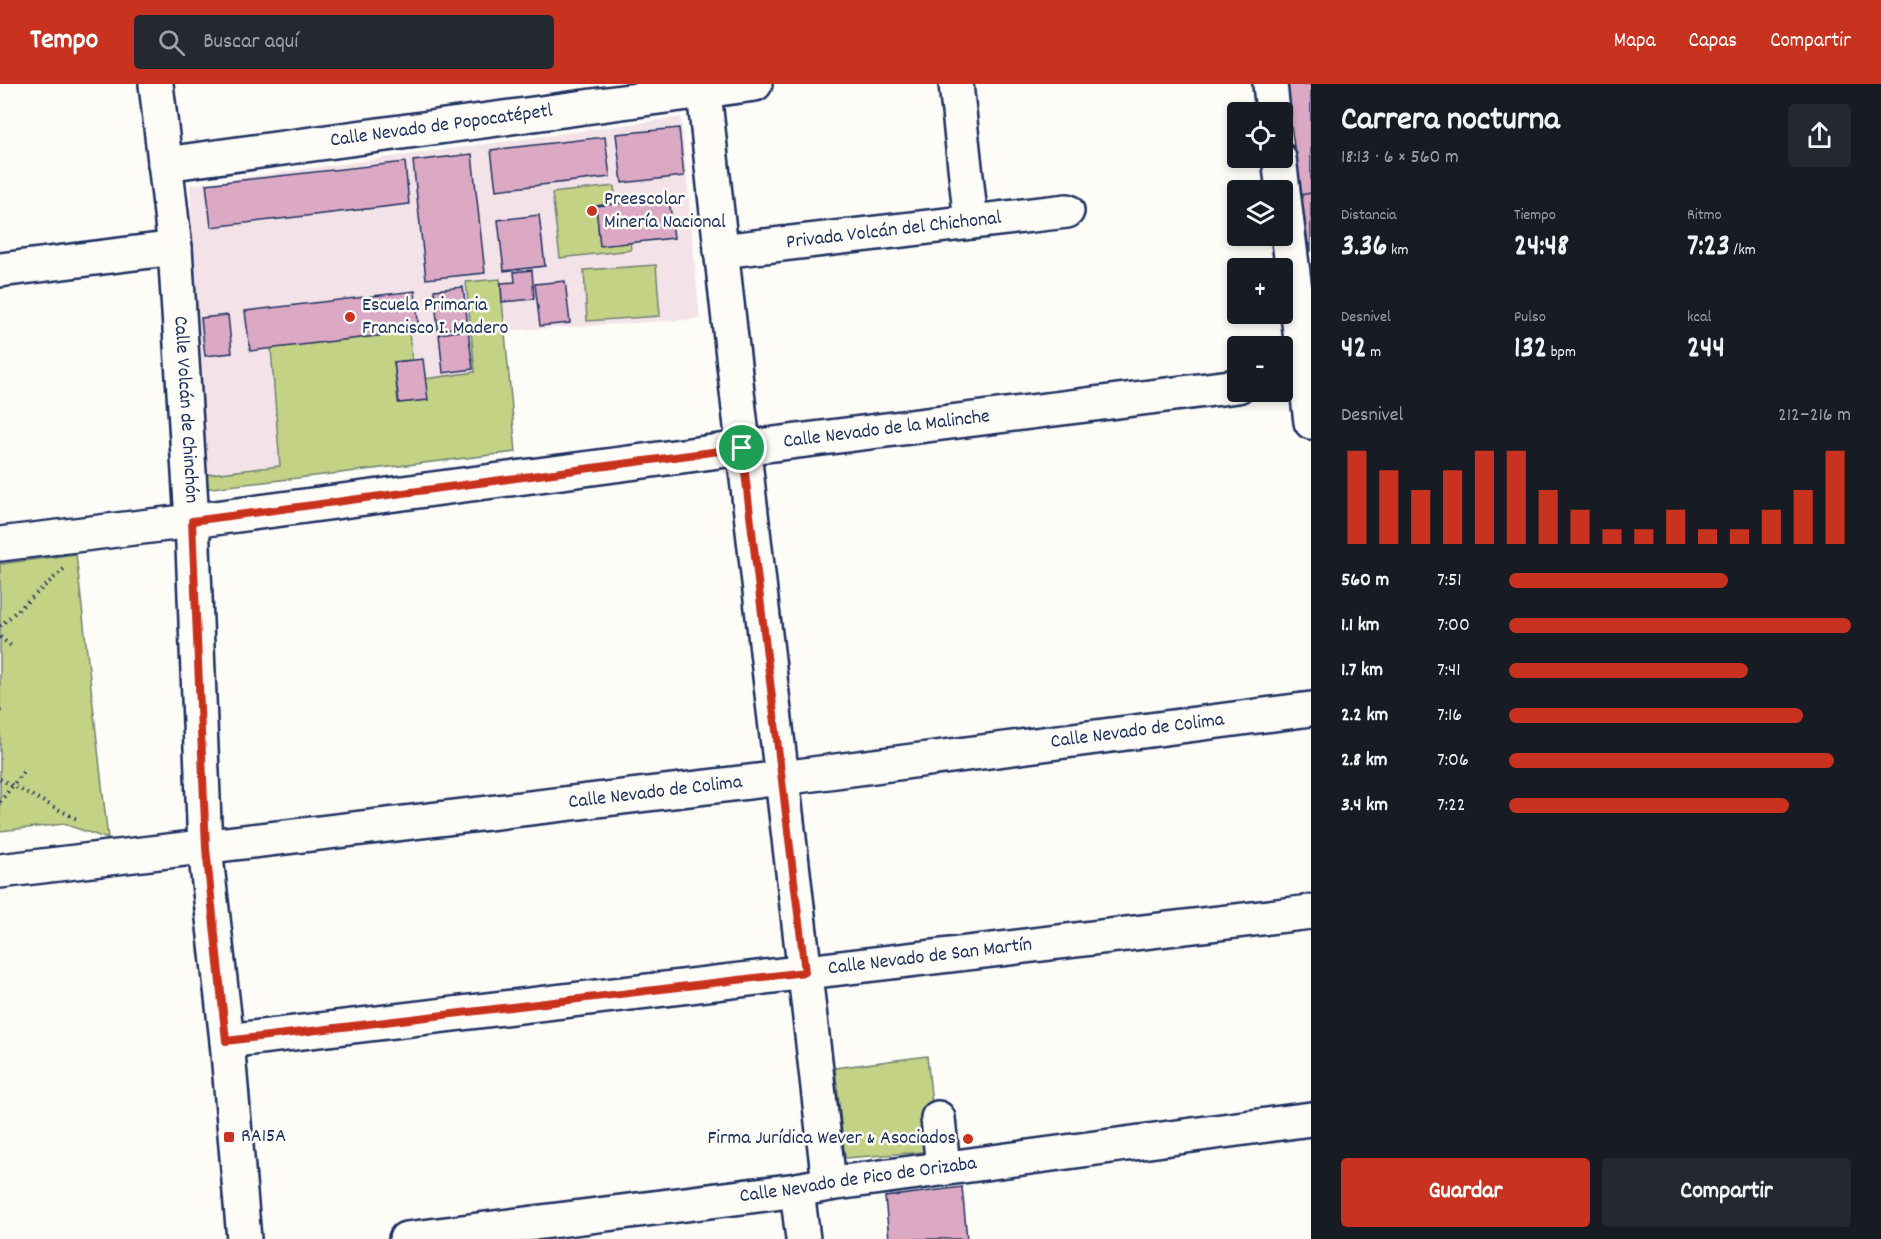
<!DOCTYPE html>
<html lang="es">
<meta charset="utf-8">
<style>
:root{--surface:#171b24;--page:#242831;--text:#f1f3f6;--muted:#9ea1a6;--accent:#c8321e}
body{margin:0;font-family:Dekko,sans-serif;background:var(--page);color:var(--text);height:100vh;display:flex;flex-direction:column;font-size:22px;white-space:nowrap}
*{box-sizing:border-box;margin:0}
p{font-size:20px;color:var(--muted)}
.icon{flex:none;width:33px;height:33px;fill:none;stroke:currentColor;stroke-width:2;stroke-linecap:round;stroke-linejoin:round}
.map{position:relative;flex:1;overflow:hidden}
.side{display:flex;flex-direction:column;background:var(--surface);width:570px}
.side>*{flex:none}
.tools{position:absolute;left:1227px;top:18px;display:grid;gap:12px}
.tools a{display:grid;place-items:center;width:66px;height:66px;border-radius:6px;background:var(--surface);box-shadow:0 3px 9px #0003;font-size:30px}
.pin{position:absolute;display:grid;place-items:center;width:51px;height:51px;color:#fff;margin:-26px;border:3px solid #fff;border-radius:50%;box-shadow:0 2px 6px #0007}
.round{display:grid;place-items:center;flex:none;width:63px;height:63px;border-radius:6px;background:var(--page)}
.headline{display:flex;align-items:center;justify-content:space-between;height:102px;padding:0 30px}
h1{font-size:33px;font-weight:700;line-height:45px}
.stats{display:grid;grid-template-columns:repeat(3,1fr);gap:9px;height:102px;padding:6px 30px}
.stats div{display:grid;align-content:center}
.stats b{font-size:30px;font-weight:700}
.stats small{font-size:16px;font-weight:400}
.stats p{font-size:16px}
.chart{height:168px;padding:12px 30px}
.chart p{display:flex;justify-content:space-between}
.chart svg{width:100%;height:108px;margin-top:6px;stroke:var(--accent);stroke-width:6}
.button{display:flex;gap:12px;margin-top:auto;padding:12px 30px}
.button a{flex:1;height:69px;border-radius:6px;background:var(--accent);color:#fff;font-size:24px;font-weight:700;line-height:69px;text-align:center}
.button a+a{background:var(--page);color:var(--text)}
ul{padding:0 30px;list-style:none;font-size:20px}
li{display:grid;grid-template-columns:96px 72px 1fr;align-items:center;height:45px}
li i{height:15px;border-radius:8px;background:var(--accent)}
header{display:flex;align-items:center;gap:36px;box-sizing:border-box;height:84px;padding:0 30px;background:var(--accent);color:#fff}
header strong{font-size:28px}
nav{display:flex;gap:33px;margin-inline-start:auto;font-size:21px}
.search{width:420px;height:54px;background:var(--page);display:flex;align-items:center;gap:15px;box-sizing:border-box;padding:0 21px;border-radius:6px;color:var(--muted);font-size:22px}
main{display:flex;flex:1;min-height:0}
.map>svg:first-child{display:block}
</style>
<header>
<strong>Tempo</strong>
<div class="search"><svg class="icon" aria-label="search" viewBox="0 0 24 24"><circle cx="10" cy="10" r="6"/><path d="M15 15l6 6"/></svg>Buscar aquí</div>
<nav><a>Mapa</a><a>Capas</a><a>Compartir</a></nav>
</header>
<main>
<div class="map">
<svg width="1311" height="1155" viewBox="0 0 1311 1155">
<rect width="100%" height="100%" fill="#fdfcf7"/>
<filter id="ink" filterUnits="userSpaceOnUse"><feTurbulence type="fractalNoise" baseFrequency=".0167" numOctaves="2"/><feDisplacementMap in="SourceGraphic" scale="12" xChannelSelector="R" yChannelSelector="G"/><feConvolveMatrix kernelMatrix="1 2 1 2 8 2 1 2 1" color-interpolation-filters="sRGB"/></filter>
<g filter="url(#ink)">
<path fill="#f3e3e8" d="M681,33L700,235L505,247L516,368L204,405L190,101Z"/>
<path fill="#c4d286" stroke="#708072" stroke-width="1.5" d="M614,102L616,120L596,122L600,161L630,158L631,166L560,174L552,109Z
M656,181L660,232L587,237L584,186Z
M500,195L516,368L204,405L203,391L280,382L271,264L409,248L412,276L394,278L398,319L427,316L425,295L475,288L466,198Z
M76,470L108,755L64,740L0,747V480Z
M927,972L937,1067L845,1074L835,984Z"/>
<path fill="#dca9c4" stroke="#1b2f5e" stroke-width="1.5" d="M1285,0H1311V109L1301,111Z
M679,44L684,92L622,99L616,50Z
M605,53L610,93L496,106L491,66Z
M472,70L485,189L426,195L413,77Z
M405,78L409,120L211,143L206,100Z
M1311,109V167H1309L1301,111Z
M669,114L674,154L600,162L596,122Z
M539,131L545,182L504,187L498,136Z
M532,186L534,215L502,218L501,199L515,198L514,188Z
M565,197L570,239L540,242L535,200Z
M463,203L468,242L438,246L434,206Z
M415,207L419,247L250,267L245,227Z
M228,231L232,269L205,272L201,234Z
M468,246L473,285L443,289L439,250Z
M423,275L428,316L399,319L394,278Z
M962,1103L967,1155H889L885,1113Z"/>
<g fill="none" stroke-linecap="round" stroke-linejoin="round">
<g stroke="#1b2f5e" stroke-width="38">
<g id="minor">
<path id="s1" d="M156,0L175,164L192,437L205,764L227,957L244,1155"/>
<path d="M956,0L971,138"/>
<path d="M1270,0L1273,28"/>
<path d="M704,7C742,372 788,735 829,1100"/>
<path d="M1279,74L1311,338"/>
<path id="s2" d="M165,80L755,0"/>
<path id="s3" d="M721,167L1067,127"/>
<path d="M0,186L175,164"/>
<path id="s4" d="M0,460L192,437L742,364L1238,302"/>
<path id="s5" d="M0,787L782,694L1311,625"/>
<path id="s6" d="M227,957L1311,828"/>
<path d="M938,1034L943,1084"/>
<path d="M797,1106L803,1155"/>
<path id="s7" d="M406,1155L797,1106L829,1100L1311,1035"/>
</g>
</g>
<path stroke="#1b2f5e" stroke-width="4" stroke-dasharray="1.5 4.5" stroke-linecap="butt" d="M0,542L66,483
M0,553L11,562
M0,626H4
M0,695L77,735
M0,718L23,688"/>
<use href="#minor" stroke="#fdfcf7" stroke-width="33"/>
</g>
</g>
<g fill="none" stroke-linecap="round" stroke-linejoin="round" filter="url(#ink)">
<g stroke="#fff" stroke-width="12">
<path id="route" d="M742,364L805,888L226,957L206,764L192,437Z"/>
</g>
<use href="#route" stroke="#c8321e" stroke-width="8"/>
</g>
<g fill="#c8321e" stroke="#fdfcf7" stroke-width="2">
<circle cx="592" cy="127" r="6"/>
<circle cx="350" cy="233" r="6"/>
<rect x="223" y="1047" width="12" height="12" rx="3"/>
<circle cx="968" cy="1055" r="6"/>
</g>
<g text-anchor="middle" dominant-baseline="central" stroke-width="5" stroke-linejoin="round" paint-order="stroke">
<g font-size="20" fill="#1b2f5e" stroke="#fdfcf7">
<text stroke="none"><textPath href="#s2" startOffset="279">Calle Nevado de Popocatépetl</textPath></text>
<text stroke="none"><textPath href="#s3" startOffset="174">Privada Volcán del Chichonal</textPath></text>
<text stroke="none"><textPath href="#s1" startOffset="327">Calle Volcán de Chinchón</textPath></text>
<text stroke="none"><textPath href="#s4" startOffset="894">Calle Nevado de la Malinche</textPath></text>
<text stroke="none"><textPath href="#s5" startOffset="1146">Calle Nevado de Colima</textPath></text>
<text stroke="none"><textPath href="#s5" startOffset="660">Calle Nevado de Colima</textPath></text>
<text stroke="none"><textPath href="#s6" startOffset="708">Calle Nevado de San Martín</textPath></text>
<text stroke="none"><textPath href="#s7" startOffset="456">Calle Nevado de Pico de Orizaba</textPath></text>
</g>
<g font-size="20" fill="#1b2f5e" stroke="#fdfcf7" text-anchor="start">
<text x="604" y="116">Preescolar<tspan x="604" dy="23">Minería Nacional</tspan></text>
<text x="362" y="222">Escuela Primaria<tspan x="362" dy="23">Francisco I. Madero</tspan></text>
<text x="241" y="1053">RA15A</text>
<text x="956" y="1055" text-anchor="end">Firma Jurídica Wever &amp; Asociados</text>
</g>
</g>
</svg>
<div class="tools">
<a><svg class="icon" aria-label="locate" viewBox="0 0 24 24"><circle cx="12" cy="12" r="6"/><path d="M12 2v4M12 18v4M2 12h4M18 12h4"/></svg></a>
<a><svg class="icon" aria-label="layers" viewBox="0 0 24 24"><path d="M12 4l9 5-9 5-9-5zM3 14l9 5 9-5"/></svg></a>
<a>+</a>
<a>−</a>
</div>
<div class="pin" style="left:742px;top:364px;background:#1e9e55"><svg class="icon" aria-label="arrive" viewBox="0 0 24 24"><path d="M6 21V4h12l-3 4 3 4H6"/></svg></div>
</div>
<section class="side">
<div class="headline"><div><h1>Carrera nocturna</h1><p>18:13 · 6 × 560 m</p></div><a class="round"><svg class="icon" aria-label="share" viewBox="0 0 24 24"><path d="M12 15V3M7 8l5-5 5 5M5 13v7h14v-7"/></svg></a></div>
<div class="stats">
<div><p>Distancia</p><b>3.36<small> km</small></b></div>
<div><p>Tiempo</p><b>24:48</b></div>
<div><p>Ritmo</p><b>7:23<small> /km</small></b></div>
</div>
<div class="stats">
<div><p>Desnivel</p><b>42<small> m</small></b></div>
<div><p>Pulso</p><b>132<small> bpm</small></b></div>
<div><p>kcal</p><b>244</b></div>
</div>
<div class="chart"><p><span>Desnivel</span>212–216 m</p>
<svg viewBox="0 0 160 44" preserveAspectRatio="none"><path d="M5 44V6M15 44V14M25 44V22M35 44V14M45 44V6M55 44V6M65 44V22M75 44V30M85 44V38M95 44V38M105 44V30M115 44V38M125 44V38M135 44V30M145 44V22M155 44V6"/></svg>
</div>
<ul>
<li><b>560 m</b>7:51<i style="width:64%"></i></li>
<li><b>1.1 km</b>7:00<i style="width:100%"></i></li>
<li><b>1.7 km</b>7:41<i style="width:70%"></i></li>
<li><b>2.2 km</b>7:16<i style="width:86%"></i></li>
<li><b>2.8 km</b>7:06<i style="width:95%"></i></li>
<li><b>3.4 km</b>7:22<i style="width:82%"></i></li>
</ul>
<div class="button"><a>Guardar</a><a>Compartir</a></div>
</section>
</main>
